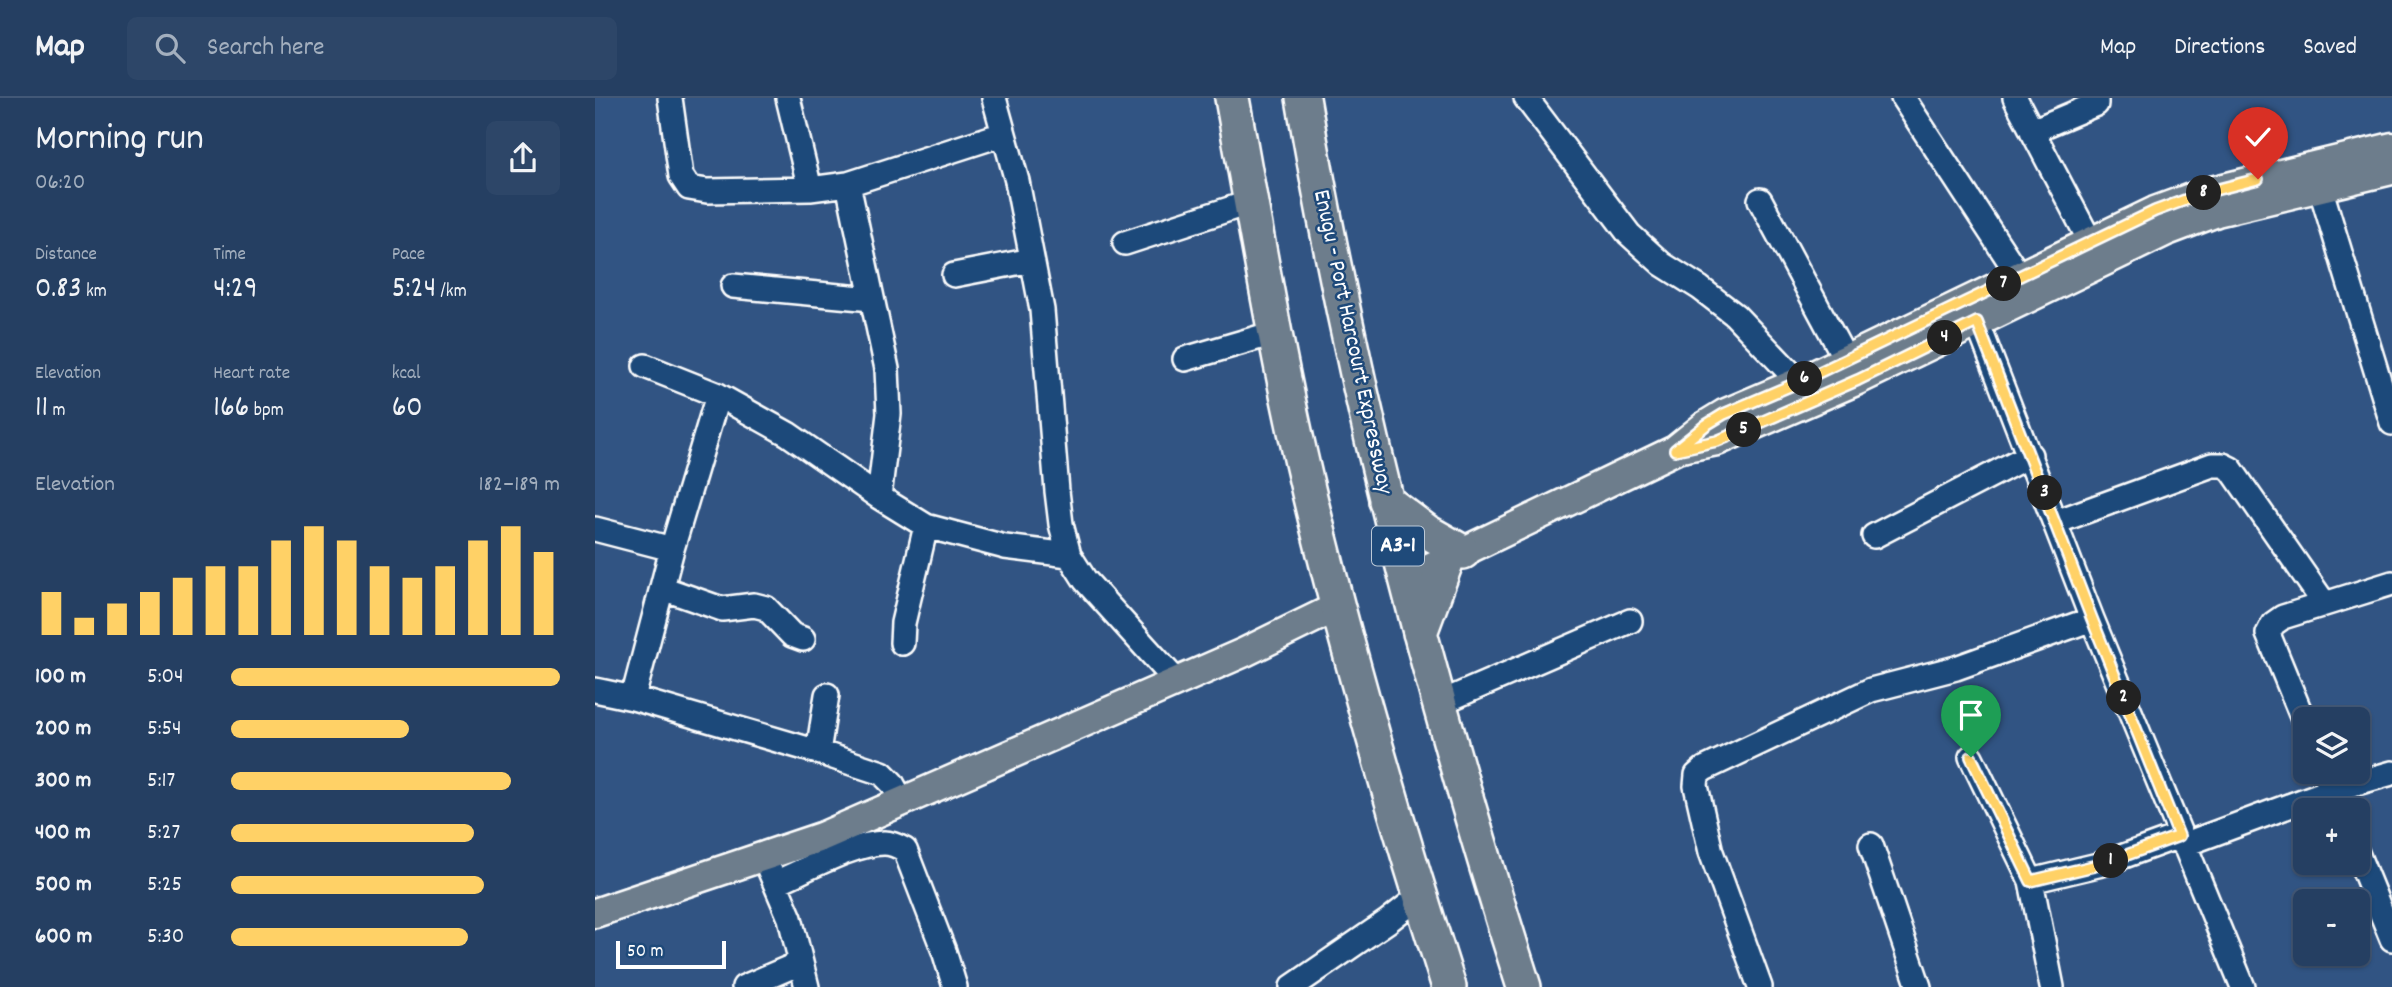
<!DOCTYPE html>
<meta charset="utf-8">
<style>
:root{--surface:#253f62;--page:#2d4668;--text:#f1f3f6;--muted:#a3afbe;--line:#425877;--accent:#ffd166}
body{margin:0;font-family:Dekko,sans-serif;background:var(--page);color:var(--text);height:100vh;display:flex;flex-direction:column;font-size:26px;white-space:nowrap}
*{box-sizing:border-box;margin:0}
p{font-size:23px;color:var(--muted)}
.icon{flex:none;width:38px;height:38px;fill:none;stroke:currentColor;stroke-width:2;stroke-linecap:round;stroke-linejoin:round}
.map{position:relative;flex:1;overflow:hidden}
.drawer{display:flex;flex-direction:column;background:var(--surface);width:595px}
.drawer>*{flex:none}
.fabs{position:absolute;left:1698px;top:609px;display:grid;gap:14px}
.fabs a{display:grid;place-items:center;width:77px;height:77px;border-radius:10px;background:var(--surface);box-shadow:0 2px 5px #0004,0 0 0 2px var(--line);font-size:35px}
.scale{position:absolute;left:21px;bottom:18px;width:110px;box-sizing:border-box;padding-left:7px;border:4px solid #fff;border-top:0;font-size:19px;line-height:24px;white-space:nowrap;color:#fff;-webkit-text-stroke:5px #1f4a7a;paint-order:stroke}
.pin{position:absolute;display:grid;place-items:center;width:60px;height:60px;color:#fff;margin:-72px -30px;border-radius:50% 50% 50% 0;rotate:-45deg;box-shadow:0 0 7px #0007}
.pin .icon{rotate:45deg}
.km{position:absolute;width:35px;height:35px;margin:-18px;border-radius:50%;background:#222;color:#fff;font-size:19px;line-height:35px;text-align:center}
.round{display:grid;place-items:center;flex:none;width:74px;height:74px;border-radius:10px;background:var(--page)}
.overview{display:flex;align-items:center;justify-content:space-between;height:119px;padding:0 35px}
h1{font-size:38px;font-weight:600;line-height:52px}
.metrics{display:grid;grid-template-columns:repeat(3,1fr);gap:10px;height:119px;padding:7px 35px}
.metrics div{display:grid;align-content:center}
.metrics b{font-size:30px;font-weight:600}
.metrics small{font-size:19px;font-weight:400}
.metrics p{font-size:19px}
.chart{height:196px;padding:14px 35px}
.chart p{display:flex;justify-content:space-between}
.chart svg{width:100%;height:126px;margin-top:7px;stroke:var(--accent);stroke-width:6}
ul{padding:0 35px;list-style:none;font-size:23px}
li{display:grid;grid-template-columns:112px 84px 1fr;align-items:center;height:52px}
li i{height:18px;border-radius:9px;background:var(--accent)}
header{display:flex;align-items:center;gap:42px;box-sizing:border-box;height:98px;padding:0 35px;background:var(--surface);border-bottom:2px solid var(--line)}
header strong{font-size:33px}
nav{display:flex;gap:38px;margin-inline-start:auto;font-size:24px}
.search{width:490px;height:63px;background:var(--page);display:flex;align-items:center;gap:18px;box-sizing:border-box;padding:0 24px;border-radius:10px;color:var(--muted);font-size:26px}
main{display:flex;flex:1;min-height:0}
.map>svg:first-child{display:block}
</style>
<header>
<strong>Map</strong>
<div class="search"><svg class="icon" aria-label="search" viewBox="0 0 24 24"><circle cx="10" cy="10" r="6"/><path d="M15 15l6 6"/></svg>Search here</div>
<nav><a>Map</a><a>Directions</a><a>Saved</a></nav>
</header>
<main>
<section class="drawer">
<div class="overview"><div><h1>Morning run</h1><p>06:20</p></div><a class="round"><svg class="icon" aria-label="share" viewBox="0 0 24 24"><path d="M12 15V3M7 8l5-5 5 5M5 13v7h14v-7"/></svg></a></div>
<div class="metrics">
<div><p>Distance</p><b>0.83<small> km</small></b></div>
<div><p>Time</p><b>4:29</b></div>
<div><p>Pace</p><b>5:24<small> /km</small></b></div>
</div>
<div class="metrics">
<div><p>Elevation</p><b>11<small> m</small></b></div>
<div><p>Heart rate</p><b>166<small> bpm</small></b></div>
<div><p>kcal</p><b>60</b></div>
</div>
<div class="chart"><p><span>Elevation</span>182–189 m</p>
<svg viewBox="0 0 160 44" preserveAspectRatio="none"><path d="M5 44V29M15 44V38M25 44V33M35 44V29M45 44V24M55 44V20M65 44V20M75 44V11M85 44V6M95 44V11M105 44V20M115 44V24M125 44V20M135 44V11M145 44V6M155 44V15"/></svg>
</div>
<ul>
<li><b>100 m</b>5:04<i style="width:100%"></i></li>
<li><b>200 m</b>5:54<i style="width:54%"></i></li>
<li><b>300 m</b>5:17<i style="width:85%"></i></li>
<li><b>400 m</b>5:27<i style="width:74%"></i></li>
<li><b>500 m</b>5:25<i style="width:77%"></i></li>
<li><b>600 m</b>5:30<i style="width:72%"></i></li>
</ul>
</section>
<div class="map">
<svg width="1797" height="889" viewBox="0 0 1797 889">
<rect width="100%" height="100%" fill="#315483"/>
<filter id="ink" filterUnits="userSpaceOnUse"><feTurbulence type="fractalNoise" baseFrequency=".0143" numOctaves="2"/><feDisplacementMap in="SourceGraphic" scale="14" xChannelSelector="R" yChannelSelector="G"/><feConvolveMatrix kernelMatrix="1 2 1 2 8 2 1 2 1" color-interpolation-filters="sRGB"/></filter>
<g filter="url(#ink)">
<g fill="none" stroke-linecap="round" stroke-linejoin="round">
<g stroke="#fff" stroke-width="28">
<path id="minor" d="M75,0L86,78L94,90L112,93L215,91L253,86L408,36
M193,0L215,91
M399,0L422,83L447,212L462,393L466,426L474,457L490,482L582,584
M931,0L1034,136L1067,166L1105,190L1140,217L1204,284
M1308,0L1425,179
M1420,0L1495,143
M1437,33L1501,6V0
M253,86L292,271L294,316L284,399
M1725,89L1797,325
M1165,102L1251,262
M530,145L656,104
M359,177L437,162
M138,188L277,201
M1382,224L1497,521L1648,889
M590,261L679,235
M50,268L123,297L193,336L284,399L331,428L410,449L474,457
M1461,424L1617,367H1628L1636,371L1729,505
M0,431L77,451
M1279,438L1435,357
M67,490L127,511L159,507L171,510L197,537L208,541
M307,545L308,525L331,428
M0,592L38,600L223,654L287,675L297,685L308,705
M38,600L77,451L123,297
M845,605L1035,523
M1710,626L1673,536L1678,526L1688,519L1797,485
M223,654L232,597
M1376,659L1436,783L1457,889
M1729,674L1745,712
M1276,747L1324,889
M1588,747L1737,692L1797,675
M1762,755L1797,841
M174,771L195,820L212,889
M1436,783L1507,766L1584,738
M180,785C209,773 259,745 289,745C297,745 303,748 310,752L349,853L360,889
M149,889L205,865
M697,889L793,823L826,797
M1165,889L1116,754L1101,688L1102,677L1109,671L1276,592L1361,570L1497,521"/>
</g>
<g stroke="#fff" stroke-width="33">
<path id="major" d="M1086,350L1122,343L1263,282L1572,133L1622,114L1797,72
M811,481L1080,352L1111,327L1129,316L1204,284L1560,113L1612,94L1797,49
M0,815L226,739L650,554L744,508"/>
</g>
<g stroke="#fff" stroke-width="38">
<path id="highway" d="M637,0C661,132 683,265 714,395C754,561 802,726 854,889
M708,0C759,301 836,598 929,889
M791,403L831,433L868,454
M825,535L852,462"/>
</g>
<use href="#minor" stroke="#1f4a7a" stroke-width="23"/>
<use href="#major" stroke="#6d7d8c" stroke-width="28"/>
<use href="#highway" stroke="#6d7d8c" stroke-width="33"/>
</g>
</g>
<g fill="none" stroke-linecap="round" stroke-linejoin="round" filter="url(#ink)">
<g stroke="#fff" stroke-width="14">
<path id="route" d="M1376,659L1436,783L1507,766L1584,738L1497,521L1382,224L1263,282L1146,333L1122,343L1080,352L1111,327L1129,316L1204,284L1560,113L1612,94L1663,81"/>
</g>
<use href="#route" stroke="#ffd166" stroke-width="9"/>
</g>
<g text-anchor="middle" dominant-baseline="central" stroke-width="5" stroke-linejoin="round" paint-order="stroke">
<rect fill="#1f4a7a" stroke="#bcc9d7" stroke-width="2" x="777" y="428.5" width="52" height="39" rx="5"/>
<g font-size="23" font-weight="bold" fill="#fff">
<text x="803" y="448">A3-1</text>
</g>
<g font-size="24" fill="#fff" stroke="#1f4a7a">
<text transform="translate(757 244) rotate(78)">Enugu - Port Harcourt Expressway</text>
</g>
</g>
</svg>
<div class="fabs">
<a><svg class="icon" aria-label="layers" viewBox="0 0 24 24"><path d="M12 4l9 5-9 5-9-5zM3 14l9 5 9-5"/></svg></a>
<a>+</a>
<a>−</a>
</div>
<div class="scale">50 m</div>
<div class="pin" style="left:1376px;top:659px;background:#1e9e55"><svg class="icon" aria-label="arrive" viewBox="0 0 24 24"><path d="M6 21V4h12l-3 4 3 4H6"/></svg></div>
<div class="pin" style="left:1663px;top:81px;background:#d93025"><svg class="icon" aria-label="check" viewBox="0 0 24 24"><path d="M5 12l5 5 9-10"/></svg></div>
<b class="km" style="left:1516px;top:763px">1</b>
<b class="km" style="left:1529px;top:600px">2</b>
<b class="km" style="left:1450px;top:395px">3</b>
<b class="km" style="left:1350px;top:240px">4</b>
<b class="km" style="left:1149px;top:332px">5</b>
<b class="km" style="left:1210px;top:281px">6</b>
<b class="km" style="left:1409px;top:186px">7</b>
<b class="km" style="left:1609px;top:95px">8</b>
</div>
</main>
